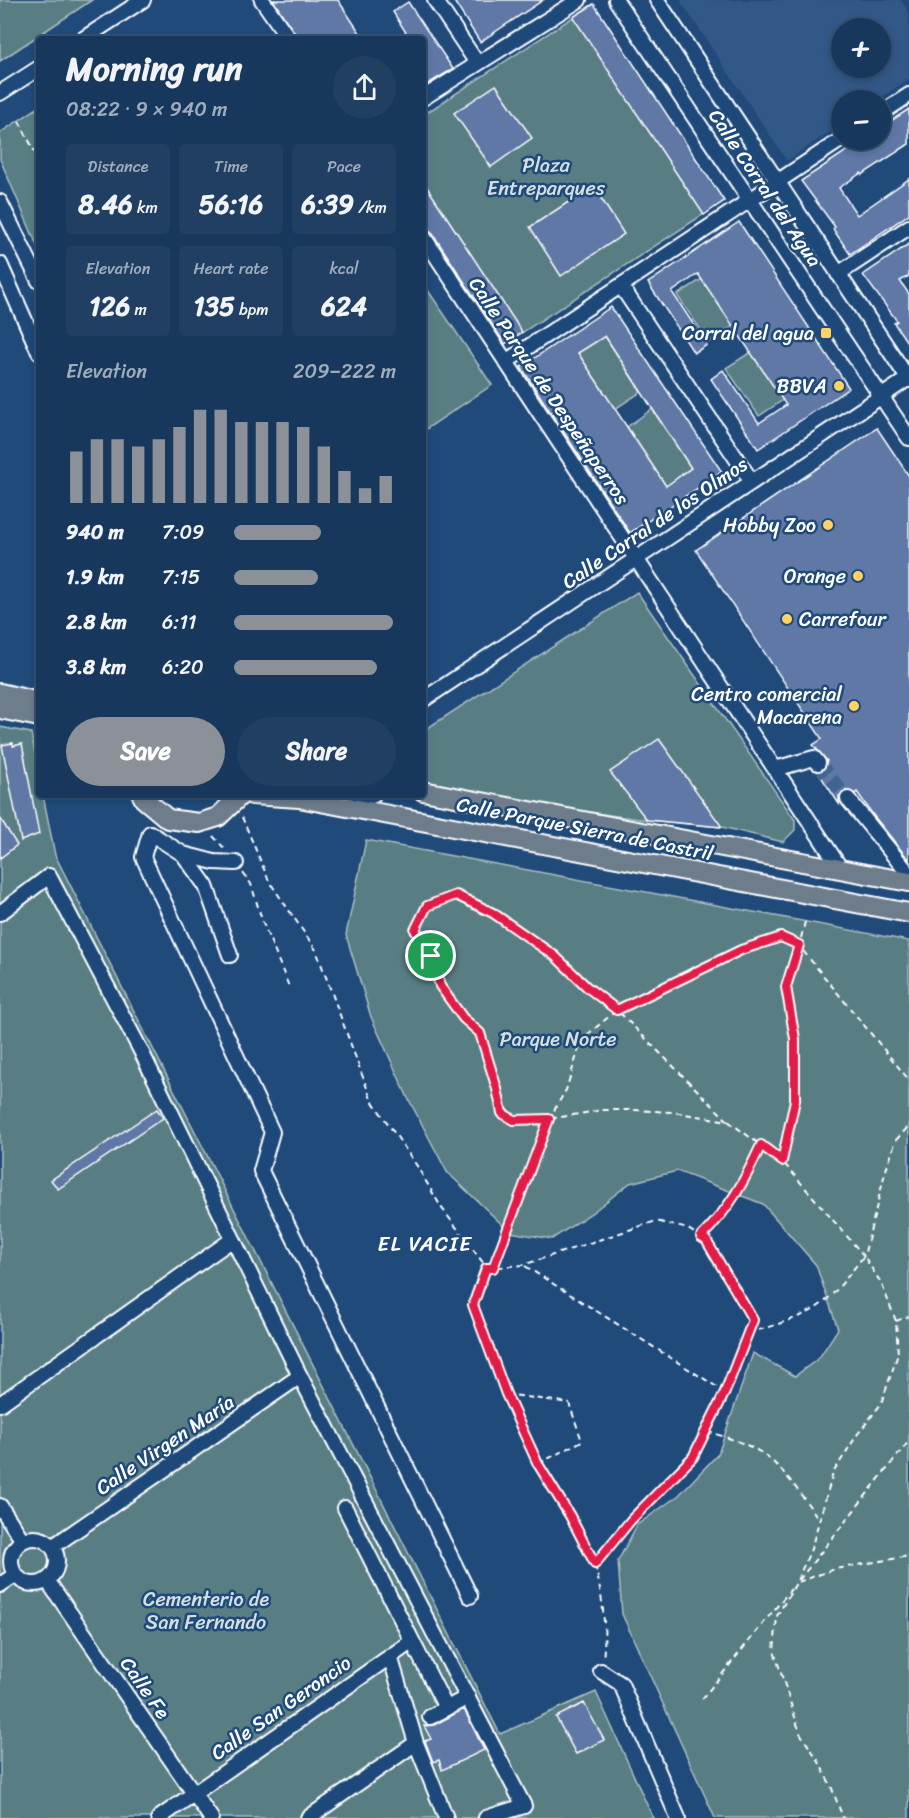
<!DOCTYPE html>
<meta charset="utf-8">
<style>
:root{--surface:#17385c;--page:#203f62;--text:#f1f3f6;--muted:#9eacbb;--line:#365272;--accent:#8c9099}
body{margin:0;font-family:Sriracha,sans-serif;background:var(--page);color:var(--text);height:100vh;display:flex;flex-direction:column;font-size:22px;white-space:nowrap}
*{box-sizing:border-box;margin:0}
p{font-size:20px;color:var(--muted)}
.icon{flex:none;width:33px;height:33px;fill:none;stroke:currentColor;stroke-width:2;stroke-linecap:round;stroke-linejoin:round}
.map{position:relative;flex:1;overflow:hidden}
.details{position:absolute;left:36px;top:36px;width:390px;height:762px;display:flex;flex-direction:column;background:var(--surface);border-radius:6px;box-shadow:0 3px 9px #0003,0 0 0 2px var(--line)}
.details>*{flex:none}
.tools{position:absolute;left:831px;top:18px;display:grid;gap:12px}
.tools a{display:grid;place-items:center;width:60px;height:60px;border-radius:50%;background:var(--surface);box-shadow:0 3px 9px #0003,0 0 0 2px var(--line);font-size:30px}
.pin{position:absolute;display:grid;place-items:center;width:51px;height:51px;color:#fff;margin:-26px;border:3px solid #fff;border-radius:50%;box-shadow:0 2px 6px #0007}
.round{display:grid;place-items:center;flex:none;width:63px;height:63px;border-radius:32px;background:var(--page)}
.overview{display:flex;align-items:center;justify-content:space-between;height:102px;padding:0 30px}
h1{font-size:33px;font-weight:800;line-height:45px}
.metrics{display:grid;grid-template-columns:repeat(3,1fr);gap:9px;height:102px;padding:6px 30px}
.metrics div{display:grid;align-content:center;border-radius:6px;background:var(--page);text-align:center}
.metrics b{font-size:26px;font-weight:800}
.metrics small{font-size:16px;font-weight:400}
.metrics p{font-size:16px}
.chart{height:168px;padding:12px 30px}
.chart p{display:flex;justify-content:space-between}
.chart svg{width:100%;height:108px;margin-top:6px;stroke:var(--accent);stroke-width:6}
.cta{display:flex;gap:12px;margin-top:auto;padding:12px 30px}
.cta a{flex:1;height:69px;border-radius:36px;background:var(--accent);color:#fff;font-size:24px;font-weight:800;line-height:69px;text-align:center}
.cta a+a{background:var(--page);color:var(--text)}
ul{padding:0 30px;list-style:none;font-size:20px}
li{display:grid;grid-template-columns:96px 72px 1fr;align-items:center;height:45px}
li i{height:15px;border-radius:8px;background:var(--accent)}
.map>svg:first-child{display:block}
</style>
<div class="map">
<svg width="909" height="1818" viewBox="0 0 909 1818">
<rect width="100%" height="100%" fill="#1f4a7a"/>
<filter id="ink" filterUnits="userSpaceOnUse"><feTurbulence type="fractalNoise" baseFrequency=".0167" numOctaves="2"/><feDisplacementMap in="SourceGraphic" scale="12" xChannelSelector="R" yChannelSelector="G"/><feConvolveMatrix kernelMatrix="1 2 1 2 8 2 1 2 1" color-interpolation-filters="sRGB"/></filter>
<g filter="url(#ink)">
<path fill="#325887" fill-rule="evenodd" d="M680,0H901L909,13V79L877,100H842L841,124L787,161ZM842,28H880V68H842Z"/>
<path fill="#587e84" stroke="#acbec2" stroke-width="1.5" d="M0,0H92L0,61Z
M593,4L724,201L500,347L423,231V115Z
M39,107V250L0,159V133Z
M702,279L733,326L709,342L677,295Z
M423,283L492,385L423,431Z
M605,336L641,392L615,409L572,345Z
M751,352L783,400L759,416L726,368Z
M652,409L691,468L677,478L680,485L671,494L627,427Z
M637,592L795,820V830L783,842L722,827L647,820L423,790V731Z
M0,727L31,733L39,775V795H43L55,855L500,1734L596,1692L653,1818H0Z
M366,840L909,941V1818H715L622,1614L618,1561L637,1525L679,1495L718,1454L753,1353L795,1376L819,1358L838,1329L816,1265L763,1204L677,1171L630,1183L593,1212L552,1239L510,1232L447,1172L408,1098L371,1017L346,935Z"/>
<path fill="#5f78a6" stroke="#fff" stroke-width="1.5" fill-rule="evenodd" d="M273,0H338L364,39H298Z
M453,0H543L480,42Z
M408,2L453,69L423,87V39H410L393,12Z
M594,4L724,201L704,215L573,17Z
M496,85L532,138L491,167L454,113Z
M909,109V144L862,175L861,173L839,188L857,215L909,179V214L850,254L833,229L835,227L801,181L863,140H880V128Z
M423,181L522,332L505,344L431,231L423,227Z
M593,186L624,234L561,276L530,227Z
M739,222L849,388L758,449L711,379L723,370L759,423L786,405L698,274L672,292L707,345L694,353L648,283Z
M909,244V276L900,281L909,294V345L894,323L897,321L863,275Z
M611,307L722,472L630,533L521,367ZM605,336L691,468L666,486L578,353Z
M877,428L909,476V860L873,815L857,792L855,794L847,790L843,792L839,796V804L818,772L824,770L827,761L813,745L822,739L696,550Z
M659,739L722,827L647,820L610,772Z
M13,743V746L22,744L39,834L21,841L2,745Z
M0,818L17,845L0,858Z
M157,1109L163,1118L58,1189L51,1180Z
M584,1703L604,1740L576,1754L556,1717Z
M464,1709L484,1750L442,1770L439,1760L433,1762L425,1741L431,1739L424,1726L434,1725Z"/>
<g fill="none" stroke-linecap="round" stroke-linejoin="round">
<path stroke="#41658e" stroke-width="14" stroke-dasharray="14 7" stroke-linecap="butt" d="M818,763L848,799"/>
<g stroke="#fff" stroke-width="18">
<path id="minor" d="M262,0L289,39
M435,0L477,63
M616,0L909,438
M657,0L909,380
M83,39L143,0
M0,93L39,68
M423,98L579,0
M880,114L909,95
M0,202L39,281
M423,236L841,869
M0,264L39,352
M838,274L909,227
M621,286L752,482
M507,361L842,139
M423,700L909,378
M775,769L814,758L818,763
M848,799L909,874
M345,805L356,804L373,795
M183,854L214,862L236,863
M0,913L49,876L140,1049L300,1376L524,1806L486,1818
M230,955L206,886L183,854L150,833L143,857L272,1132L261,1171L470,1596
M0,1404L233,1239
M0,1506L23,1541
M345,1508L446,1708
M11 1561a23 23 0 1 1 46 0a23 23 0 1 1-46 0Z
M52,1547L300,1376
M47,1580L211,1818
M0,1585L15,1575
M390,1656L416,1743L446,1818
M601,1671L621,1684L678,1818
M430,1717L468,1697
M159,1818L411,1642
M308,1818L416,1743"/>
</g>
<g stroke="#fff" stroke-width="22">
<path id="major" d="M0,693L39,702
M0,709L39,717
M423,791L909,882
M142,795L144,799L168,819L199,823L218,817L241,795
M252,795L299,798L909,913"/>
</g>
<path stroke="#fff" stroke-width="2" stroke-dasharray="6 4.5" stroke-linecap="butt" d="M19,121L39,160
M242,817L269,881L316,950L371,1099L417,1166L441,1207L487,1268L473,1305L506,1394L569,1403L582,1441L538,1464
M213,836L225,849
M243,873L251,884L263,923L290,989
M805,922L799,946L909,1080
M728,1121L617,1010L587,987L555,956L493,913L456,895L427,906L415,930L431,956L440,985L463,1018L480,1033L497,1089L502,1113L514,1121L549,1119L602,1110H633L673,1112L728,1121L782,1161
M701,1237C730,1208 744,1182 761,1145
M525,1266L725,1392
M493,1267L549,1119L566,1090L582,1039L617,1010L741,950L781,937L799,946L786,987L795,1039V1100L782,1161L864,1256L885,1173L896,1140L909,1126
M487,1268L523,1265L656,1221L688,1229L706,1240L753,1320L725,1392L693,1457L631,1519L595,1564C602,1596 607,1627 603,1659
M896,1321L909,1316
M748,1333C769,1327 791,1321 811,1311C833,1299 848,1275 864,1256L882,1285L896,1321L898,1354L881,1404L857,1435L833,1473L811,1549L796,1583L777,1616L774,1651L800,1733L818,1760L831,1786L843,1818
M507,1394L538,1464L570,1516L595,1564
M707,1431C724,1437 744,1442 760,1452C784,1467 802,1497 819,1519
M799,1580L909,1441
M798,1582L835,1569L909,1556
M702,1699L791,1589"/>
<use href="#minor" stroke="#1f4a7a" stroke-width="14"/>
<use href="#major" stroke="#6d7d8c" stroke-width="18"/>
</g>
</g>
<g fill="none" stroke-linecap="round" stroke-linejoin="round" filter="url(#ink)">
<g stroke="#fff" stroke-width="12">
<path id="route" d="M456,895L493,913L555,956L587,987L617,1010L741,950L781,937L799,945L786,987L795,1039V1100L782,1161L761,1145C744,1182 730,1208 701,1237L706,1240L753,1320L725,1392L693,1457L631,1520L595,1564L570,1516L538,1464L506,1394L473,1305L486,1268H493L549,1119L514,1120L502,1113L497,1089L480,1033L463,1018L440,986L431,956L415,930L427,906Z"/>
</g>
<use href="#route" stroke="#e11d48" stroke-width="8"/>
</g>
<g fill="#ffd166" stroke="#1f4a7a" stroke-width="2">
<rect x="820" y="327" width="12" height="12" rx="3"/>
<circle cx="839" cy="386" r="6"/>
<circle cx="828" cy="525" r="6"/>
<circle cx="858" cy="576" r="6"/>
<circle cx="787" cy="619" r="6"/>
<circle cx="854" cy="706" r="6"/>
</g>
<g text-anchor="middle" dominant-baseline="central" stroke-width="5" stroke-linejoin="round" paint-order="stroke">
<g font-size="20" fill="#d5dfe0" stroke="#1f4a7a">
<text x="546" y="165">Plaza<tspan x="546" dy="23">Entreparques</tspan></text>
<text x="558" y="1039">Parque Norte</text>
<text x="206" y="1599">Cementerio de<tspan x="206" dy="23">San Fernando</tspan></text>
</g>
<g font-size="20" fill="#fff" stroke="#1f4a7a">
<text transform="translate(765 188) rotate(56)">Calle Corral del Agua</text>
<text transform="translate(549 391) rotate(56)">Calle Parque de Despeñaperros</text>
<text transform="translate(655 523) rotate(-34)">Calle Corral de los Olmos</text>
<text transform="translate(585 829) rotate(11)">Calle Parque Sierra de Castril</text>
<text transform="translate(165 1445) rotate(-34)">Calle Virgen María</text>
<text transform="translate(145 1688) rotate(55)">Calle Fe</text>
<text transform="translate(281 1708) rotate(-35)">Calle San Geroncio</text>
</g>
<g font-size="20" fill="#fff" stroke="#1f4a7a" text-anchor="end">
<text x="814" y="333">Corral del agua</text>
<text x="827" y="386">BBVA</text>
<text x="816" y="525">Hobby Zoo</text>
<text x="846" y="576">Orange</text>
<text x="799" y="619" text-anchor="start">Carrefour</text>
<text x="842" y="694">Centro comercial<tspan x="842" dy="23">Macarena</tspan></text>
</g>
<g font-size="21" letter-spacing="1.5" fill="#fff" stroke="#1f4a7a">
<text x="425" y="1244">EL VACIE</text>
</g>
</g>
</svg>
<div class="tools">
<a>+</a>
<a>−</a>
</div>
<div class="pin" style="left:431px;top:956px;background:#1e9e55"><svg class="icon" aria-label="arrive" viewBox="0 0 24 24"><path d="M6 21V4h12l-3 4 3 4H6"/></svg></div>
<section class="details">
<div class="overview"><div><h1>Morning run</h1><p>08:22 · 9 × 940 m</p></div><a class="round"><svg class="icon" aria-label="share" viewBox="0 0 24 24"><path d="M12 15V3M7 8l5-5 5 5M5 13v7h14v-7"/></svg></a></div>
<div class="metrics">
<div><p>Distance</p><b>8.46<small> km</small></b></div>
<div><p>Time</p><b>56:16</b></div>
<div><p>Pace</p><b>6:39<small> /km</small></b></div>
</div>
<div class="metrics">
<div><p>Elevation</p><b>126<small> m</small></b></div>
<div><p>Heart rate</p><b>135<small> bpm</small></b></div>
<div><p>kcal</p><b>624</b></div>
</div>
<div class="chart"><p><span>Elevation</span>209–222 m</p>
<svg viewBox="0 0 160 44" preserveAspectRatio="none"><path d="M5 44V23M15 44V18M25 44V18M35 44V21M45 44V18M55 44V13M65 44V6M75 44V6M85 44V11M95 44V11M105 44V11M115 44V13M125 44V21M135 44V31M145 44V38M155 44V33"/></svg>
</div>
<ul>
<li><b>940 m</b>7:09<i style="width:54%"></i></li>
<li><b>1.9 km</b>7:15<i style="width:52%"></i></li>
<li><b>2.8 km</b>6:11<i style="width:98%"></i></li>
<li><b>3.8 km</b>6:20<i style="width:88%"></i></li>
</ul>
<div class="cta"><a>Save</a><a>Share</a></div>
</section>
</div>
